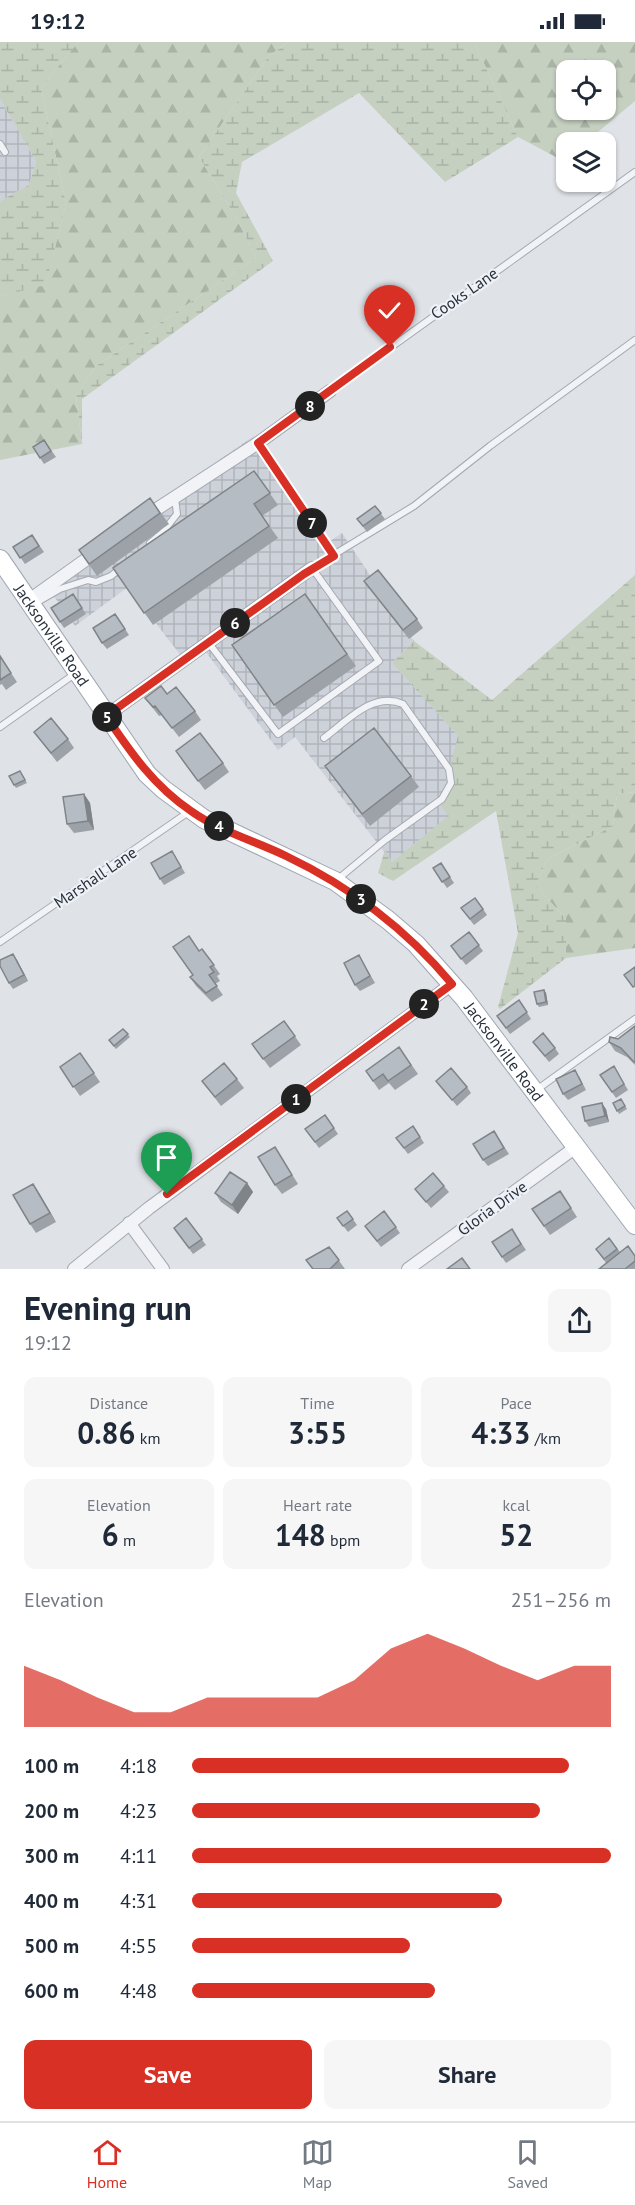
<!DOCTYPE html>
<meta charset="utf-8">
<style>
:root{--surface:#fff;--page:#f6f6f7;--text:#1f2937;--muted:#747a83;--line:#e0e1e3;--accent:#d93025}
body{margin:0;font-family:"PT Sans",sans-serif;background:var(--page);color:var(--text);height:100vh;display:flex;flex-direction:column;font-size:22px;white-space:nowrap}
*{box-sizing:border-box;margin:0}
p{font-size:20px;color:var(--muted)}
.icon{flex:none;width:33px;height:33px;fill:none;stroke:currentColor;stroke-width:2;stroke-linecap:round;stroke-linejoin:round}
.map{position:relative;height:1227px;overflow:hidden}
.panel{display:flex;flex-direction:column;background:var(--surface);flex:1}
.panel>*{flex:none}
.fabs{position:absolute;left:556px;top:18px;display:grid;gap:12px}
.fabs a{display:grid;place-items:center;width:60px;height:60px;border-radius:12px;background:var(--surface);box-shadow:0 2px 4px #0004;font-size:30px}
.pin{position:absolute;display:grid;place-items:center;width:51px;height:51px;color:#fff;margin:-62px -26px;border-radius:50% 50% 50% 0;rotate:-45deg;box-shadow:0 0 6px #0007}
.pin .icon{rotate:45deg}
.km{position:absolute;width:30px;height:30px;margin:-15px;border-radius:50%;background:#222;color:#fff;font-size:16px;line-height:30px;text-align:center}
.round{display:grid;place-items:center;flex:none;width:63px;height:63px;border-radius:12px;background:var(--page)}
.summary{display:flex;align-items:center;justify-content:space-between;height:102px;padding:0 24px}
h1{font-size:33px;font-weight:600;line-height:45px}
.figures{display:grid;grid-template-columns:repeat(3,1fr);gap:9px;height:102px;padding:6px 24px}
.figures div{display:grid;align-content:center;border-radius:12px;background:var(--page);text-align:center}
.figures b{font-size:30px;font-weight:600}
.figures small{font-size:16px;font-weight:400}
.figures p{font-size:16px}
.chart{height:168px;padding:12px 24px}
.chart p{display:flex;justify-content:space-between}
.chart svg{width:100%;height:108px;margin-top:6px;fill:var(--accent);opacity:.7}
.action{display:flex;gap:12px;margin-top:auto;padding:12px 24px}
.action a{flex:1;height:69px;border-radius:12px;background:var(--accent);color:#fff;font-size:24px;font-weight:600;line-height:69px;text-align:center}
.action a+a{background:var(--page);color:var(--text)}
ul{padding:0 24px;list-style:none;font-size:20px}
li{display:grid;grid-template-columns:96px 72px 1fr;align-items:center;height:45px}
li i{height:15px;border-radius:8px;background:var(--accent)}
.status{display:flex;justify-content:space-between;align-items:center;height:42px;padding:0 30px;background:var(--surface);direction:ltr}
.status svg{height:16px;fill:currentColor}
.tab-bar{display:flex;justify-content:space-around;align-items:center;height:84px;border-top:2px solid var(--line);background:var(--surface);font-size:16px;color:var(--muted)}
.tab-bar a{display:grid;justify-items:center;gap:3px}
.tab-bar .active{color:var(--accent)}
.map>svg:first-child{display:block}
</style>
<div class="status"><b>19:12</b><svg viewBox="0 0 49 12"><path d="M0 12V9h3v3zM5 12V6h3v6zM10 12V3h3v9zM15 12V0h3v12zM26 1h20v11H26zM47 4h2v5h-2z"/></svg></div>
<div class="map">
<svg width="635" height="1227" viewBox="0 0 635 1227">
<defs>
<pattern id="industrial-grid" width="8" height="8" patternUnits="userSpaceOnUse" patternTransform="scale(1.5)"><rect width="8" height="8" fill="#cdd1d9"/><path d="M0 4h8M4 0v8" fill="none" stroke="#b0b4bb"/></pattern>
<pattern id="forest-firs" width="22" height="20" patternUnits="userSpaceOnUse" patternTransform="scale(1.5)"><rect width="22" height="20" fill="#c5d0c0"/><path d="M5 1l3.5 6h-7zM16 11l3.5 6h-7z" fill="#a9b3a6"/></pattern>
<pattern id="wetland-marsh" width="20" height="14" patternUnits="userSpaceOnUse" patternTransform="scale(1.5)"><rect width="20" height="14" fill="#c5d0c0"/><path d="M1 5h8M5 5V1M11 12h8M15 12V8" fill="none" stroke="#a9b3a6"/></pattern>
</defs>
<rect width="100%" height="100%" fill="#dfe2e7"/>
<path fill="url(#industrial-grid)" d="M0,57L36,119L29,143L0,159Z
M254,394L329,500L342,491L414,599L392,621L459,694L440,762L449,774L392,820L295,695L278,708L203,606L185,619L128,545L75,584L46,543L116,489Z"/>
<path fill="url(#forest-firs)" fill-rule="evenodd" d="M78,0H288L269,14L199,115L238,179L256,216L96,324L76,354L82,402L0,418V254L46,242L66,161L41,46Z
M474,0H635V59L586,100H567V111L556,115L518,95ZM567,28H606V68H567Z
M635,750V906L566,916V877L536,844L547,817L613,784L617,752Z"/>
<path fill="url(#wetland-marsh)" d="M0,0H78L41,46L66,161L46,243L0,254V159L29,143L36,119L0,57Z
M288,0H474L518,95L445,140L359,51L242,120L236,151L273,219L82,357V402L76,354L96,324L256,216L238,179L199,115L269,14Z
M635,533V750L617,752L613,784L547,817L536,844L566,877V916L500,967L498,965L518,891L496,769L393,839L378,831L385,808L392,820L448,774L440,762L458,694L392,621L414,599L492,658Z"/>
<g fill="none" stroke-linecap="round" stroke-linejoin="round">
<g stroke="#a5a9b1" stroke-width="8">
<path id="lane" d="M0,102L5,110
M330,349L635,130
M258,401L334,514
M150,501L162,491L177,472L175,456
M34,562L60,547L88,538L96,540L111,534L122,525
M208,600L278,692L379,619L312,526L414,464L490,404L635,298
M0,685L76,631
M324,696C347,679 373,649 403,662L449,727L451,741L442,757L385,798L338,837
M0,900L190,769
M535,1049L635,977"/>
</g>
<g stroke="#a5a9b1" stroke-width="14">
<path id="street" d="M143,476L258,401L330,349
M28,559L98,509
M106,674L312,526
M129,1181L163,1227
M74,1227L149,1166L452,942
M408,1227L576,1105"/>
</g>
<g stroke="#9fa7b2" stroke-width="20">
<g id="primary">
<path id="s1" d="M0,517L147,732L163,747L204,777L335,839L388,878L416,902L464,956L635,1183"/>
</g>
</g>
<use href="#lane" stroke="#f1f3f6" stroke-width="6"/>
<use href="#street" stroke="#f1f3f6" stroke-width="12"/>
<use href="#primary" stroke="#fff" stroke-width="18"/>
</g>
<path fill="#9da2a8" d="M44,398L56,415L44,422L33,405Z
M254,429L278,463L262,474L278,496L153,583L113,526Z
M150,456L169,482L97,534L79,508Z
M375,464L385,477L367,490L357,477Z
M32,493L44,510L25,522L13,505Z
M364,539L417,577L423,586L409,597Z
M73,552L86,572L64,586L60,580Z
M305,552L356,624L283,675L232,603Z
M115,572L129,593L107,607L102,601Z
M0,614L17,640L6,648L2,642L0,643Z
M167,652L195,669L201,678L179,695L162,673L159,674L145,656Z
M34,690L68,697L74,706L57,720Z
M182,718L223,721L229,730L205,748Z
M325,724L411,734L419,745L370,784Z
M20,729L27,741L16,746L14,743Z
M84,752L90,761L94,788L74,791L67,782Z
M172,809L185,831L164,843L160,837Z
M441,821L454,841L447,846L433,826Z
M461,866L483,867L487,873L474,883Z
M469,890L483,909L466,923L451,904Z
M202,907L220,932L217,934L220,939L215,942L223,953L212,960L196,944L190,935L193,933L199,909Z
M13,912L17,918L28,939L13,947L9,941Z
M359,913L375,941L360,949L355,943Z
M544,948L546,951L548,963L539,965L537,962Z
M519,958L531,977L510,992L497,974Z
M284,979L301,1003L270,1026L252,1002Z
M635,984V1023L627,1015L615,1009L609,1000L618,997Z
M123,987L130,995L116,1007L111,1001Z
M533,1000L555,1006L559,1012L549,1020Z
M399,1005L418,1032L395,1048L389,1041L379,1048L366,1029Z
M80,1011L100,1040L80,1054L60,1025Z
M614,1024L628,1048L616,1056L600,1033Z
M579,1034L586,1048L568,1058L563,1052Z
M237,1037L244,1046L221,1064L202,1039Z
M436,1039L467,1045L471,1051L457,1064Z
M621,1057L627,1067L619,1072L613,1061Z
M606,1067L609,1080L589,1085L585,1079Z
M325,1073L338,1092L319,1106L305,1087Z
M413,1084L424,1101L408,1112L396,1096Z
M494,1089L509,1112L488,1124L483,1118Z
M275,1105L298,1142L282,1152L275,1143Z
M247,1141L253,1150L238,1172L221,1160L215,1151Z
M444,1144L449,1150L431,1166L415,1147Z
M560,1149L577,1175L550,1193L532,1167Z
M39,1151L56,1180L36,1191L30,1182Z
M347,1169L357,1183L348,1190L337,1176Z
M384,1169L400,1191L381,1205L365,1184Z
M186,1176L206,1203L193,1212L174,1186Z
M512,1187L526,1208L506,1221L492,1200Z
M609,1196L620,1210L635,1214V1227H599L606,1221L596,1207Z
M329,1205L345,1227H312L306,1218Z"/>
<path fill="#7f8488" d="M84,752L90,761L94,788L88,779Z
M13,912L17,918L28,939L24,933Z
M544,948L546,951L548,963L546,960Z
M602,1061L606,1067L609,1080L605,1074Z
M247,1141L253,1150L238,1172L232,1163Z
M33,1142L39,1151L56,1180L50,1171Z"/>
<path fill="#b6bcc3" stroke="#7f8488" stroke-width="1.5" d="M44,398L51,409L40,416L33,405Z
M254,429L270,451L254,462L269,484L144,571L113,526Z
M150,456L160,471L89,522L79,508Z
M375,464L381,471L363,484L357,477Z
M32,493L39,504L20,516L13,505Z
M378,528L417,577L403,588L364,539Z
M73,552L82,566L60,580L51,566Z
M305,552L347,612L274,663L232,603Z
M115,572L125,587L102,601L93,586Z
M0,614L11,631L0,638Z
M161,644L167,652L176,645L195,669L172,686L155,664L153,665L145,656Z
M51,676L68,697L51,711L34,690Z
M374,686L411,734L362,772L325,724Z
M200,691L223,721L198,739L176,709Z
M20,729L25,738L14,743L9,734Z
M84,752L88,779L67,782L63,755Z
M172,809L181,825L160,837L151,821Z
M441,821L450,835L442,840L433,826Z
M475,856L483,867L470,877L461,866Z
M469,890L479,903L461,917L451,904Z
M189,894L199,909L202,907L214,923L210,925L214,930L209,933L217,944L206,951L190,935L193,933L173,905Z
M13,912L24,933L9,941L0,924V918Z
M359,913L370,934L355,943L344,921Z
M635,925V944L633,945L624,933Z
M544,948L546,960L537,962L534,950Z
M519,958L527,970L506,986L497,974Z
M284,979L295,994L263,1017L252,1002Z
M635,984V1019L634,1020L621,1006L609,1000L610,995L618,997Z
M123,987L128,992L114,1004L109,998Z
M543,991L555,1006L545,1014L533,1000Z
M399,1005L411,1023L388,1039L383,1032L373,1039L366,1029Z
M80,1011L94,1031L73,1045L60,1025Z
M224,1021L237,1037L215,1055L202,1039Z
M614,1024L624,1042L612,1050L600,1033Z
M451,1026L467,1045L452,1058L436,1039Z
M575,1028L582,1042L563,1052L556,1037Z
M621,1057L625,1064L617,1069L613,1061Z
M602,1061L605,1074L585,1079L582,1065Z
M325,1073L334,1086L315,1100L305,1087Z
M413,1084L420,1095L404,1106L396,1096Z
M494,1089L504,1106L483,1118L473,1102Z
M275,1105L292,1133L275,1143L258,1115Z
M230,1130L247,1141L232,1163L215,1151Z
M433,1131L444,1144L426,1160L415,1147Z
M33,1142L50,1171L30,1182L13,1153Z
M560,1149L571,1166L544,1184L532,1167Z
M347,1169L353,1177L343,1184L337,1176Z
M384,1169L396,1185L377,1199L365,1184Z
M186,1176L202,1197L189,1206L174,1186Z
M512,1187L521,1202L502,1215L492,1200Z
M609,1196L617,1207L604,1217L596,1207Z
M628,1204L635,1214V1219L625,1227H599Z
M329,1205L339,1218L330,1227H313L306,1218Z
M462,1216L470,1227H447Z"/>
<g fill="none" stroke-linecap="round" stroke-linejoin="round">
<g stroke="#fff" stroke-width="12">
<path id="route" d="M167,1152L452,942C406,887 351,845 286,814C255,799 219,789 191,769C154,744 131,711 106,674L304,532L334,514L258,401L390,305"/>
</g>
<use href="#route" stroke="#d93025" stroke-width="8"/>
</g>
<g text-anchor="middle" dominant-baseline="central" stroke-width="4.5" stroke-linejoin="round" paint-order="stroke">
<g font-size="16" fill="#29313d" stroke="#eef1f5">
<text transform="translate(464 251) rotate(-35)">Cooks Lane</text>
<text stroke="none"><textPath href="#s1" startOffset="92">Jacksonville Road</textPath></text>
<text transform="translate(95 835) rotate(-34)">Marshall Lane</text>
<text stroke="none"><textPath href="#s1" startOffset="720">Jacksonville Road</textPath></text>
<text transform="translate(492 1166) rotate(-36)">Gloria Drive</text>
</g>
</g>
</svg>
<div class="fabs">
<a><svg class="icon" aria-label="locate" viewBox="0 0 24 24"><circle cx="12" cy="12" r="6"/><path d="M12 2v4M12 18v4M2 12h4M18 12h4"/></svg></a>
<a><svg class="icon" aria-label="layers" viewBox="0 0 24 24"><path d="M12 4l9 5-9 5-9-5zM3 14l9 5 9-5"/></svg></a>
</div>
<div class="pin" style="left:167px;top:1152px;background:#1e9e55"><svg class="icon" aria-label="arrive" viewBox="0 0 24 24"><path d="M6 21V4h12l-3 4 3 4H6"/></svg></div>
<div class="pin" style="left:390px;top:305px;background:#d93025"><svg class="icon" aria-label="check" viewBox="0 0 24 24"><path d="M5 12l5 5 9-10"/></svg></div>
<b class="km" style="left:296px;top:1057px">1</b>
<b class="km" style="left:424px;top:962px">2</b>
<b class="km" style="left:361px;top:857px">3</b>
<b class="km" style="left:219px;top:784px">4</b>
<b class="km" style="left:107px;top:675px">5</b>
<b class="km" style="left:235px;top:581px">6</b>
<b class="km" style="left:312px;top:481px">7</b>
<b class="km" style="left:310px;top:364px">8</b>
</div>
<section class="panel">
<div class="summary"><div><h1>Evening run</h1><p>19:12</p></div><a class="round"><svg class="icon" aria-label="share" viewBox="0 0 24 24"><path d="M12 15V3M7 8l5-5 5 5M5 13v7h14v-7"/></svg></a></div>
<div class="figures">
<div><p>Distance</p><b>0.86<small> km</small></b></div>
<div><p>Time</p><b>3:55</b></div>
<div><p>Pace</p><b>4:33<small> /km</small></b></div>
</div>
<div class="figures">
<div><p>Elevation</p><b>6<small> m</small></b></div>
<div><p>Heart rate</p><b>148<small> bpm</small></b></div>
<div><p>kcal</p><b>52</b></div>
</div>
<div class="chart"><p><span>Elevation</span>251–256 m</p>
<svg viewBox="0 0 160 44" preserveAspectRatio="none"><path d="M0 44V19L10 25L20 32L30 38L40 38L50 32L60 32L70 32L80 32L90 25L100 12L110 6L120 12L130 19L140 25L150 19L160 19V44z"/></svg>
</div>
<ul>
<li><b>100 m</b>4:18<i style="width:90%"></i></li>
<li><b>200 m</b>4:23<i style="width:83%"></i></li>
<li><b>300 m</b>4:11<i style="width:100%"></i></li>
<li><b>400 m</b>4:31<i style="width:74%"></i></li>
<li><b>500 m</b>4:55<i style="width:52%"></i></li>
<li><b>600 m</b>4:48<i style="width:58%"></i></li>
</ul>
<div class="action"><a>Save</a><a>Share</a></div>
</section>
<nav class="tab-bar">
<a class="active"><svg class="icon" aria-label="home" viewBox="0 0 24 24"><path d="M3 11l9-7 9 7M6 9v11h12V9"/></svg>Home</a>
<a><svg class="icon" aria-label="map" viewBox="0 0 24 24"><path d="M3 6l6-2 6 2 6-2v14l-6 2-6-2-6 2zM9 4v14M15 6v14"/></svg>Map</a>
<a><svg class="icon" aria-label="saved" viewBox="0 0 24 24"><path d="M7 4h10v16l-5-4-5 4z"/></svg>Saved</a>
</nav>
